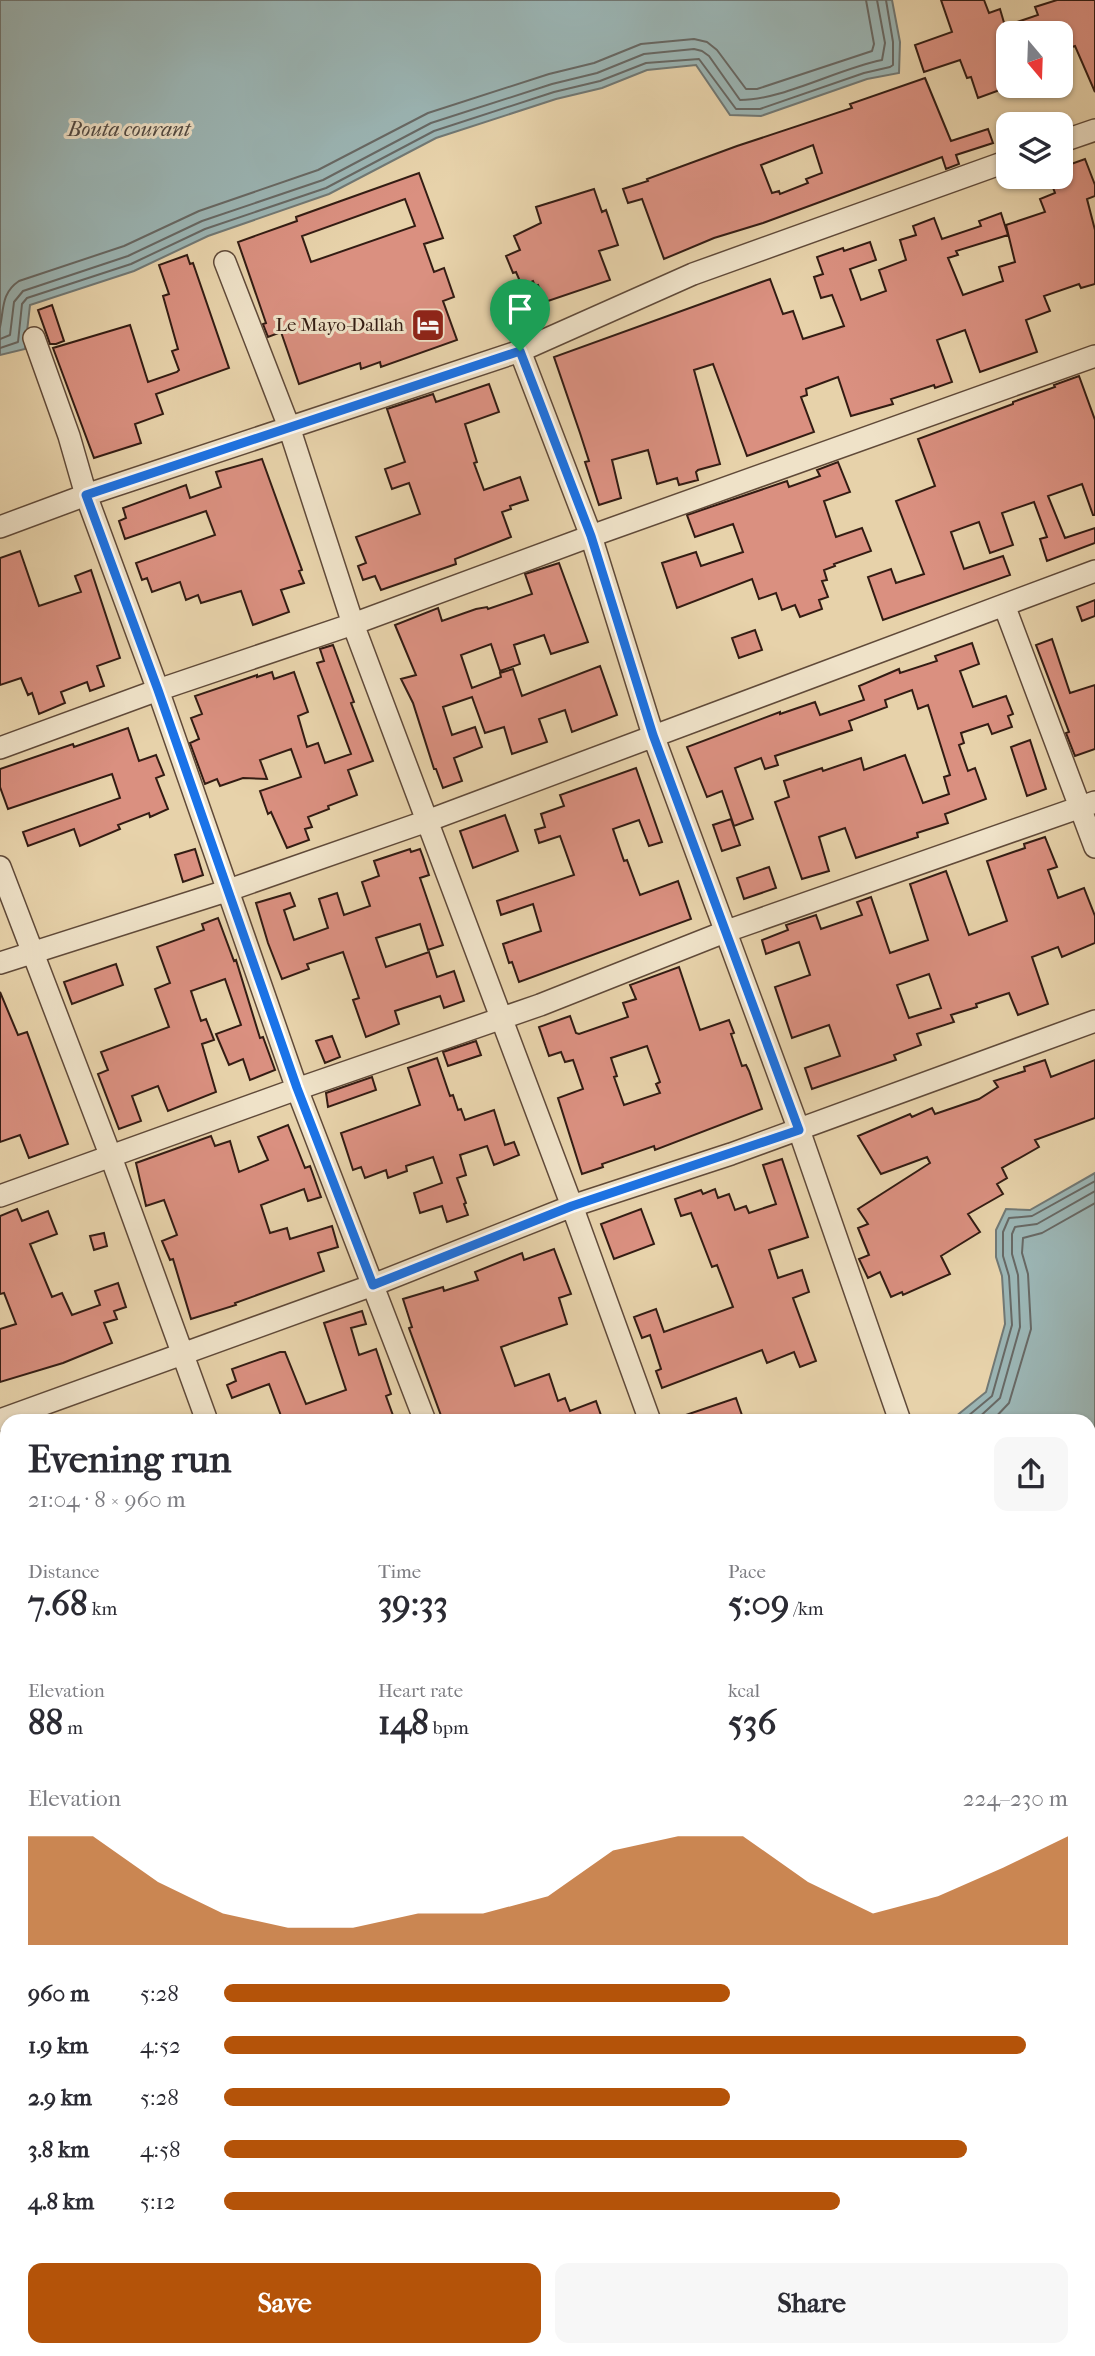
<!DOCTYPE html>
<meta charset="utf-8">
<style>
:root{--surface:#fff;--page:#f7f7f7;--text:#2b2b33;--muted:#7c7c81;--accent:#b45309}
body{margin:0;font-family:"IM FELL French Canon",serif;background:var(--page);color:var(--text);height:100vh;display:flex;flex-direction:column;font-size:26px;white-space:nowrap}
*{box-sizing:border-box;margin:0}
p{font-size:23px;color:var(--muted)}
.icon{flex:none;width:38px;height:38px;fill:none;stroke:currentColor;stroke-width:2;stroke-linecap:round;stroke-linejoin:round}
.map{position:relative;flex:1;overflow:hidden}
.drawer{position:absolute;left:0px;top:1414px;width:1096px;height:943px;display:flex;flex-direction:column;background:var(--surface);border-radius:21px 21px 0 0;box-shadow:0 2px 5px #0004}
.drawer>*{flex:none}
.needle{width:46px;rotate:161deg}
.buttons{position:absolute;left:996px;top:21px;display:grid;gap:14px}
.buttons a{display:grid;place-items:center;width:77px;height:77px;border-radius:14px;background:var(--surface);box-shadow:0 2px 5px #0004;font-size:35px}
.pin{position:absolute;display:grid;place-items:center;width:60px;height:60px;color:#fff;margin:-72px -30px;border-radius:50% 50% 50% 0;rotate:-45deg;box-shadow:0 0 7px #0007}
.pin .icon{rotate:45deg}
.round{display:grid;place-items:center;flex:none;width:74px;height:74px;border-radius:14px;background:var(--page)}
.summary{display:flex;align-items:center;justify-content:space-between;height:119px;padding:0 28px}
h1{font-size:38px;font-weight:800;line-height:52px}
.stats{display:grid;grid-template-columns:repeat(3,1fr);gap:10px;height:119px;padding:7px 28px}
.stats div{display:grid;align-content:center}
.stats b{font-size:35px;font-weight:800}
.stats small{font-size:19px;font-weight:400}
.stats p{font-size:19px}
.chart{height:196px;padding:14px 28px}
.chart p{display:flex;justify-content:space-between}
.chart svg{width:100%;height:126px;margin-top:7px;fill:var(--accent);opacity:.7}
.button{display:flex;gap:14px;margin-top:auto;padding:14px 28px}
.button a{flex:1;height:80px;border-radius:14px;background:var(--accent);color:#fff;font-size:28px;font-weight:800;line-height:80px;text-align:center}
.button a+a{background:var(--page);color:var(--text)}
ul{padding:0 28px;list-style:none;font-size:23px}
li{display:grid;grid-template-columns:112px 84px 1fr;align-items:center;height:52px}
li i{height:18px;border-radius:9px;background:var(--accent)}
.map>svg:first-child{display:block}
</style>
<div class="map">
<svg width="1095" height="2356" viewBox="0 0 1095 2356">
<rect width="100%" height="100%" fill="#e7d2aa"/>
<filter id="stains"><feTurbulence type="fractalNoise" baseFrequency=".00286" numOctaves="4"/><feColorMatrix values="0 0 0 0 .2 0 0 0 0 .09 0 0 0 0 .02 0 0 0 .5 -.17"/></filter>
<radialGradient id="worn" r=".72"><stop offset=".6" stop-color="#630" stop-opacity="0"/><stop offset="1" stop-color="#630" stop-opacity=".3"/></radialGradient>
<path fill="#9bb5b4" stroke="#717874" stroke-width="2" d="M0,0H892L900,42L899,73L867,79L761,116L730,115L696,65L647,70L602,88L556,99L436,138L329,194L208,236L134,271L30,305L25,349L0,355Z
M1095,1173V1514L1089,1516L1088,1421H955V1417L986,1392L1005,1324L1002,1276L996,1257V1230L1006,1209L1030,1210Z"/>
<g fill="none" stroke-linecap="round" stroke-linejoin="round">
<path stroke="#676864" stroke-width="2" d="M0,327C4,309 1,293 19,281L124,246L199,211L318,170L428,113L549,74L594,63L641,44L694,39L707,42L717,50L746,89H757L872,51L874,44L866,0
M0,339L10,335L14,302L23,291L128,256L202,221L323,180L431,123L552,84L597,73L644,54L694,49L702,51L709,56L740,100C783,100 837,69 882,60L885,43L877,0
M0,348L18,342L22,304L27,298L131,264L205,229L326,188L434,131L554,92L600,81L646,63L699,59L736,109H760L864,73L890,67L893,65V42L886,0
M962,1421L992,1396L1012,1325L1009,1276L1003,1256V1232L1009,1218L1032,1216L1095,1181
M975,1421L1000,1398L1020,1327L1018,1275L1012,1254V1234L1015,1227L1037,1224L1095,1191
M992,1421L1009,1403L1031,1329L1028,1274L1022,1253L1023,1238L1042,1233L1095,1203"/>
</g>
<path fill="#da9080" stroke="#331c13" stroke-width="2" fill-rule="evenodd" d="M941,0H984L989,13L1000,9L1005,26L1038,15L1035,7L1057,0H1095V92L1075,46L1063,50L1060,33H1008V87L978,98L971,77L967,78L960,60L924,72L915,45L952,32Z
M925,78L951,141L988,129L993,143L956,155L959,164L946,169L942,157L763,223L714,238L664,259L642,199L628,203L623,189L648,181L647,179L737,146L852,108L850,104ZM813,145L822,173L806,179L808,183L780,194L779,191L772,193L761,165Z
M1085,159L1095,185V196L1087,199L1095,230V284L1081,288L1079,284L1044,296L1050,311L1026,320L1037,352L980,372L965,330L937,340L952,382L935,388L934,385L891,399L893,404L851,416L838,377L806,389L807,395L801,397L814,432L747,456L713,364L694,370L720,464L698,470L696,472L698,480L679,485L677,478L657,484L648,450L612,460L621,498L599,505L585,462L589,461L580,433L554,357L770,279L783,314L793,311L803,339L844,326L832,295L821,298L814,277L823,274L817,257L843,248L844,251L870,242L876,260L850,269L861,300L886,291L879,270L906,260L900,240L916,235L913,226L934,218L942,239L981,226L979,221L1001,213L1008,235L956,251L958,255L948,258L963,295L1003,281L999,267L1015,262L1006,225L1045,212L1040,199L1055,193L1049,177H1060V168Z
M419,173L443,238L424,244L434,272L444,268L454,297L443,301L457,340L381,367L380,362L361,369L360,363L299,384L281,332L268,337L263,324L266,323L238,242L297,221L296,217ZM405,199L415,226L311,262L302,236Z
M594,189L602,212L606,210L618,245L599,251L610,280L545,302L538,285L535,286L533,281L522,286L516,272L513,273L506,256L520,250L514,236L541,223L536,207Z
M187,255L190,264L193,263L229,368L156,394L163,414L135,424L141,443L94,458L53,348L130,325L148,382L177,372L179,370L172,351L178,349L163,296L169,294L159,265Z
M52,305L64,341L56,344H50L38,310Z
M1079,376L1095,420V515H1093L1082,484L1048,496L1065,538L1095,528V543L1047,561L1040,539L1047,537L1034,502L1002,513L1013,545L990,553L979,522L951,532L964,569L1003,556L1010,575L883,620L868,577L891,569L896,583L924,574L896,501L935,486L918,439L1013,404V402L1055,387L1054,385Z
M489,384L499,412L465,424L477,462L474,463L484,490L520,477L528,500L510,506L511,509L502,512L511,537L455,559L456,564L381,590L375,576L363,580L358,566L366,563L356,537L420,514L409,483L392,489L385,469L405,462L387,409L433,394L436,402Z
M262,459L302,570L299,571L304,583L281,590L289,612L253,625L241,591L201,603L198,595L186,600L180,582L152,592L147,578L142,580L136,563L215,535L206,511L125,539L119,521L126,518L123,508L186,485L190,498L221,487L216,472Z
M838,462L850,492L824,501L836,537L862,528L871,551L834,564L835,566L824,570L827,580L822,581L828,597L819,600L822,609L800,617L795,605L782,610L776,593L759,599L752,579L677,608L662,563L696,552L701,566L743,552L733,524L695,537L687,515L787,481L789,487L820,476L817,470Z
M20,551L39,606L81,592L75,576L91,570L120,658L97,666L104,686L90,691L87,682L61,692L65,703L39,714L32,693L28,695L21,678L0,685V558Z
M559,563L588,642L551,654L544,635L514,645L520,664L500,671L491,644L461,655L472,688L501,677L500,673L513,669L522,696L600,666L617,715L572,732L565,710L539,719L547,742L512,754L504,727L485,733L472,697L443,707L452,735L475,727L482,747L454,758L462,781L443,788L436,769H434L413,703L401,679L416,675L395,625L438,608L442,621L476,609L487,607L488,609L532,594L525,574Z
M1095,600V616L1082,621L1077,607Z
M755,630L762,650L739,658L732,638Z
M1052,639L1070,693L1095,685V749L1075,756L1066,733L1069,732L1036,645Z
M972,643L979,664L960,671L973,707L1006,696L1013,714L1008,716L1012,727L992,734L988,724L961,733L964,743L959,745L968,771L975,768L986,799L945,814L948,823L917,833L918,837L856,858L845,828L819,837L829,871L802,879L775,802L789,797L784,781L822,768L823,771L861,758L864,770L905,755L923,803L949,794L944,777L950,775L928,705L918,709L912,690L885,700L887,707L849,721L852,730L775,756L778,765L765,769L761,758L735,768L753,819L734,826L722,791L707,797L687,747L780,712V714L815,702L820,715L864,700L859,686L899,669L900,673L937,661L935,656Z
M333,645L354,702L351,703L373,761L348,770L357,795L328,806L329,809L308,817L312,827L305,829L309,840L287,848L271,812L268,814L260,791L301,777L291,749L260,760L267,779L243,778L220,786L217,779L205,784L190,743L199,739L191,718L202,714L195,696L257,675V677L272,672L274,679L294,672L308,712L298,716L307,747L318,743L325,763L351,754L317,663L324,661L320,649Z
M128,728L139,761L156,755L164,775L156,778L168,809L150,817L149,813L118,825L120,829L80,846L74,829L28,846L23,832L120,798L112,774L8,809L0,787V769L73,744L74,747Z
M1030,740L1046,789L1027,796L1011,747Z
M636,768L662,842L649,846L639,820L613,829L624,861L627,860L640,895L678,881L691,919L519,982L512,962L509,963L503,944L541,931L533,904L501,915L497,901L574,875L560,836L539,843L535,830L545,827L541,814L564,806L560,795Z
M505,815L518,851L473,868L460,831Z
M731,819L740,845L722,851L713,825Z
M1045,837L1057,867L1048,870L1058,898L1084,888L1095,916V943L1062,957L1058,947L1032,957L1048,1004L1018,1015L1009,993L976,1004L977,1007L951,1015L954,1022L917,1034L921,1045L894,1055L896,1060L812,1089L805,1068L840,1056L829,1025L792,1038L775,987L810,975L799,942L766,954L762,940L788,930L786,925L816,915L821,929L862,915L857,902L871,897L890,953L928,940L910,884L946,871L969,935L1007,921L987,861L1025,848L1024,844ZM929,974L941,1008L909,1018L897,985Z
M195,849L203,875L183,882L175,855Z
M410,849L411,852L420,849L423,857L429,875L420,878L443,945L428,950L420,924L376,938L386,967L429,952L437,977L454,971L464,1001L444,1008L440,996L395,1011L399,1024L366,1037L353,1000L359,998L343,952L307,964L309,969L282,979L268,943L256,903L290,893L295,906L284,910L294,940L328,928L319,899L337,893L344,915L370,906L362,882L379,876L374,861Z
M769,867L776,888L744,899L737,878Z
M218,918L234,961L236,960L260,1038L263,1037L275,1070L250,1080L243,1059L229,1065L216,1034L241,1025L225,979L191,991L201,1021L206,1019L214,1040L202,1044L216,1092L168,1111L158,1086L132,1096L141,1121L119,1129L98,1074L108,1070L101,1052L169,1027L155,989L170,983L157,947L204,930L202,924Z
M116,964L123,985L72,1004L64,982Z
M679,967L700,1030L729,1020L734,1033L731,1034L742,1066L746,1065L749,1071L762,1109L655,1150L654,1146L602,1164L603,1167L582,1174L558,1098L583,1089L573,1060L565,1062L561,1052L549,1056L539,1027L570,1016L576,1033L579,1034L628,1017L623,1003L636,999L630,985ZM647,1046L660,1082L656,1084L660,1093L624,1105L614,1077L617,1076L611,1058Z
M0,992L18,1035L27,1032L68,1144L29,1158L20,1135L0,1142Z
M332,1036L340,1057L325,1063L316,1041Z
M476,1041L481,1055L448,1066L443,1052Z
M437,1058L450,1096L453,1095L458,1110L461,1109L465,1120L494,1110L505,1145L514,1142L519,1155L494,1165L487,1146L460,1155L466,1175L457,1178L466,1203L464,1204L468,1215L447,1222L442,1206L420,1213L414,1193L442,1183L433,1157L406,1166L407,1171L388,1178L386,1170L365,1178L361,1167L353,1170L341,1133L420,1105L408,1068Z
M1045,1060L1051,1077L1095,1060V1118L1035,1140L1039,1147L1002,1168L1007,1178L997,1184L1003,1194L968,1214L980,1232L941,1256L950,1274L903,1295L902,1292L891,1297L880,1272L868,1278L859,1259L869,1255L858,1228L868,1224L858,1209L930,1163L927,1157L881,1174L858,1136L910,1114L912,1117L932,1108L935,1114L979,1099L998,1087L994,1081L1025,1071L1024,1067Z
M372,1077L376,1090L328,1107L326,1093Z
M288,1125L305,1168L310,1166L321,1197L308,1201L304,1189L261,1205L270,1233L287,1228L290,1239L332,1226L338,1247L318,1253L324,1271L235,1303L236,1305L191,1319L173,1259L170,1260L162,1241L177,1235L164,1200L146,1206L136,1163L211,1136L215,1146L230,1141L239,1172L268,1160L258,1137Z
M782,1159L808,1237L769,1250L778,1278L802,1270L809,1292L793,1298L816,1361L800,1367L794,1352L767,1363L762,1350L662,1388L656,1371L661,1369L650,1335L642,1338L634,1317L656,1309L664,1332L733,1307L717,1265L712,1267L691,1213L681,1216L675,1199L701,1190L703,1194L715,1189L718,1198L729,1194L735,1210L746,1206L749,1213L776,1204L763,1165Z
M17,1209L22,1221L48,1211L57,1234L30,1244L52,1297L62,1293L72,1315L100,1305L95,1291L118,1283L126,1307L114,1311L117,1319L104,1323L112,1343L63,1363L0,1382V1329L16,1324L4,1293L0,1294V1216Z
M641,1209L654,1244L614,1259L601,1224Z
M104,1233L107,1246L94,1250L90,1236Z
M554,1249L571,1294L559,1298L567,1324L501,1347L515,1386L549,1374L558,1401L565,1398L570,1411L596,1401L603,1421H443L409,1328L412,1327L403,1299L443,1287L444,1291L478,1280L475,1272L522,1253L524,1260Z
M362,1311L366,1324L351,1328L359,1355L376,1349L391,1394L386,1396L395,1421H283L269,1384L232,1398L227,1385L236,1381L232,1369L280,1352H285L306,1404L346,1390L324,1323Z
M736,1398L744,1421H674V1419Z"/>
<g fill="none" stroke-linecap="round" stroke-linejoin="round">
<g stroke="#604a39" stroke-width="24">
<path id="street" d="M1060,142L1095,130
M225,262L289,427L353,624L572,1206L650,1421
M34,338L69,436L86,495L158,690L297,1089L425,1421
M520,351L591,536L653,735L799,1130L900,1421
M0,527L86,495L520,351L693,274L1008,161
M1004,605L1095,847
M0,748L158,690L353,624L591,536L1095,356
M0,867L111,1157L207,1421
M0,963L226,891L427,821L1095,571
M0,1196L297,1089L540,1005L727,931L1095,802
M0,1420L373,1285L572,1206L731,1154L1095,1021
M0,1487L7,1505
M1088,1662L1095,1659
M0,1810L7,1807
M1088,1892L1095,1890
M1088,2053L1095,2052
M1088,2105L1095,2102
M0,2107H7
M1088,2330L1095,2344
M438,2350L441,2356
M715,2350L718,2356
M129,2356L141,2350
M581,2356L593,2350
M1051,2356L1062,2350"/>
</g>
<use href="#street" stroke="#efe2c8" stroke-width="21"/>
</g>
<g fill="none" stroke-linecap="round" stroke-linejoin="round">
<g stroke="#fff" stroke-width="14">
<path id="route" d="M520,351L591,536L653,735L799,1130L572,1206L373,1285L297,1088L158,690L86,495Z"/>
</g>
<use href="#route" stroke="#1a73e8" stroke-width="9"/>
</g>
<defs>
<g id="hotel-square" transform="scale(1.75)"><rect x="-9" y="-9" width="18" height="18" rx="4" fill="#8f2418" stroke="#efe2c8"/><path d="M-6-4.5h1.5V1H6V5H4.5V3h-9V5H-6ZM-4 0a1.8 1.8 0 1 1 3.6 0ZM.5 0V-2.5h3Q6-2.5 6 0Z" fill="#fff"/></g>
</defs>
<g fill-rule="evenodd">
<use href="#hotel-square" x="428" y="325"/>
</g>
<g text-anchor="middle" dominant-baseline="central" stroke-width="6" stroke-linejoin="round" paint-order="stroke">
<g font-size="19" fill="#331c13" stroke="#efe2c8" text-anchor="end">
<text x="404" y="325">Le Mayo-Dallah</text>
</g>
<g font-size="21" font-style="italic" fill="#524a43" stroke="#efe2c8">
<text x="129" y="129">Bouta courant</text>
</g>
</g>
<rect width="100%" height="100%" filter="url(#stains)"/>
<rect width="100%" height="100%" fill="url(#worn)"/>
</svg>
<div class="buttons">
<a><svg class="needle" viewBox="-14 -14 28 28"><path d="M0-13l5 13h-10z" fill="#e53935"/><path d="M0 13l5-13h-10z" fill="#7c7c81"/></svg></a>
<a><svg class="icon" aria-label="layers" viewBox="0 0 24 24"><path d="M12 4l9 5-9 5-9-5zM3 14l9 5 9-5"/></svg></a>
</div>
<div class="pin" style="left:520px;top:351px;background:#1e9e55"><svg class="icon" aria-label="arrive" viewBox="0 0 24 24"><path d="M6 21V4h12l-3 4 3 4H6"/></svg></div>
<section class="drawer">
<div class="summary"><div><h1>Evening run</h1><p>21:04 · 8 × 960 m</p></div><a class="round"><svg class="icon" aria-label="share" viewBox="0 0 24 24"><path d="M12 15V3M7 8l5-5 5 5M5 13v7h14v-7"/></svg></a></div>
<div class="stats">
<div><p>Distance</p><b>7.68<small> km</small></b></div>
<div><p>Time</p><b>39:33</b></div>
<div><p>Pace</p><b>5:09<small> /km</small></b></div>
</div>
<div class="stats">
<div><p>Elevation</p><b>88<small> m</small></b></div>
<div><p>Heart rate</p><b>148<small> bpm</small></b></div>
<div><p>kcal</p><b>536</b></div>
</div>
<div class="chart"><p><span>Elevation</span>224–230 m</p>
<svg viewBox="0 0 160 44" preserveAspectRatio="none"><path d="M0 44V6L10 6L20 22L30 33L40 38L50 38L60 33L70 33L80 27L90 11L100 6L110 6L120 22L130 33L140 27L150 17L160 6V44z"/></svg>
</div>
<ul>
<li><b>960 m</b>5:28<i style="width:60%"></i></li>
<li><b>1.9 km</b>4:52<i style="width:95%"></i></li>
<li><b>2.9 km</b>5:28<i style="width:60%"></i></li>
<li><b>3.8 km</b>4:58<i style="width:88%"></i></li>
<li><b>4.8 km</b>5:12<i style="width:73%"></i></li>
</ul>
<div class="button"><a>Save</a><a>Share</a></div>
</section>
</div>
